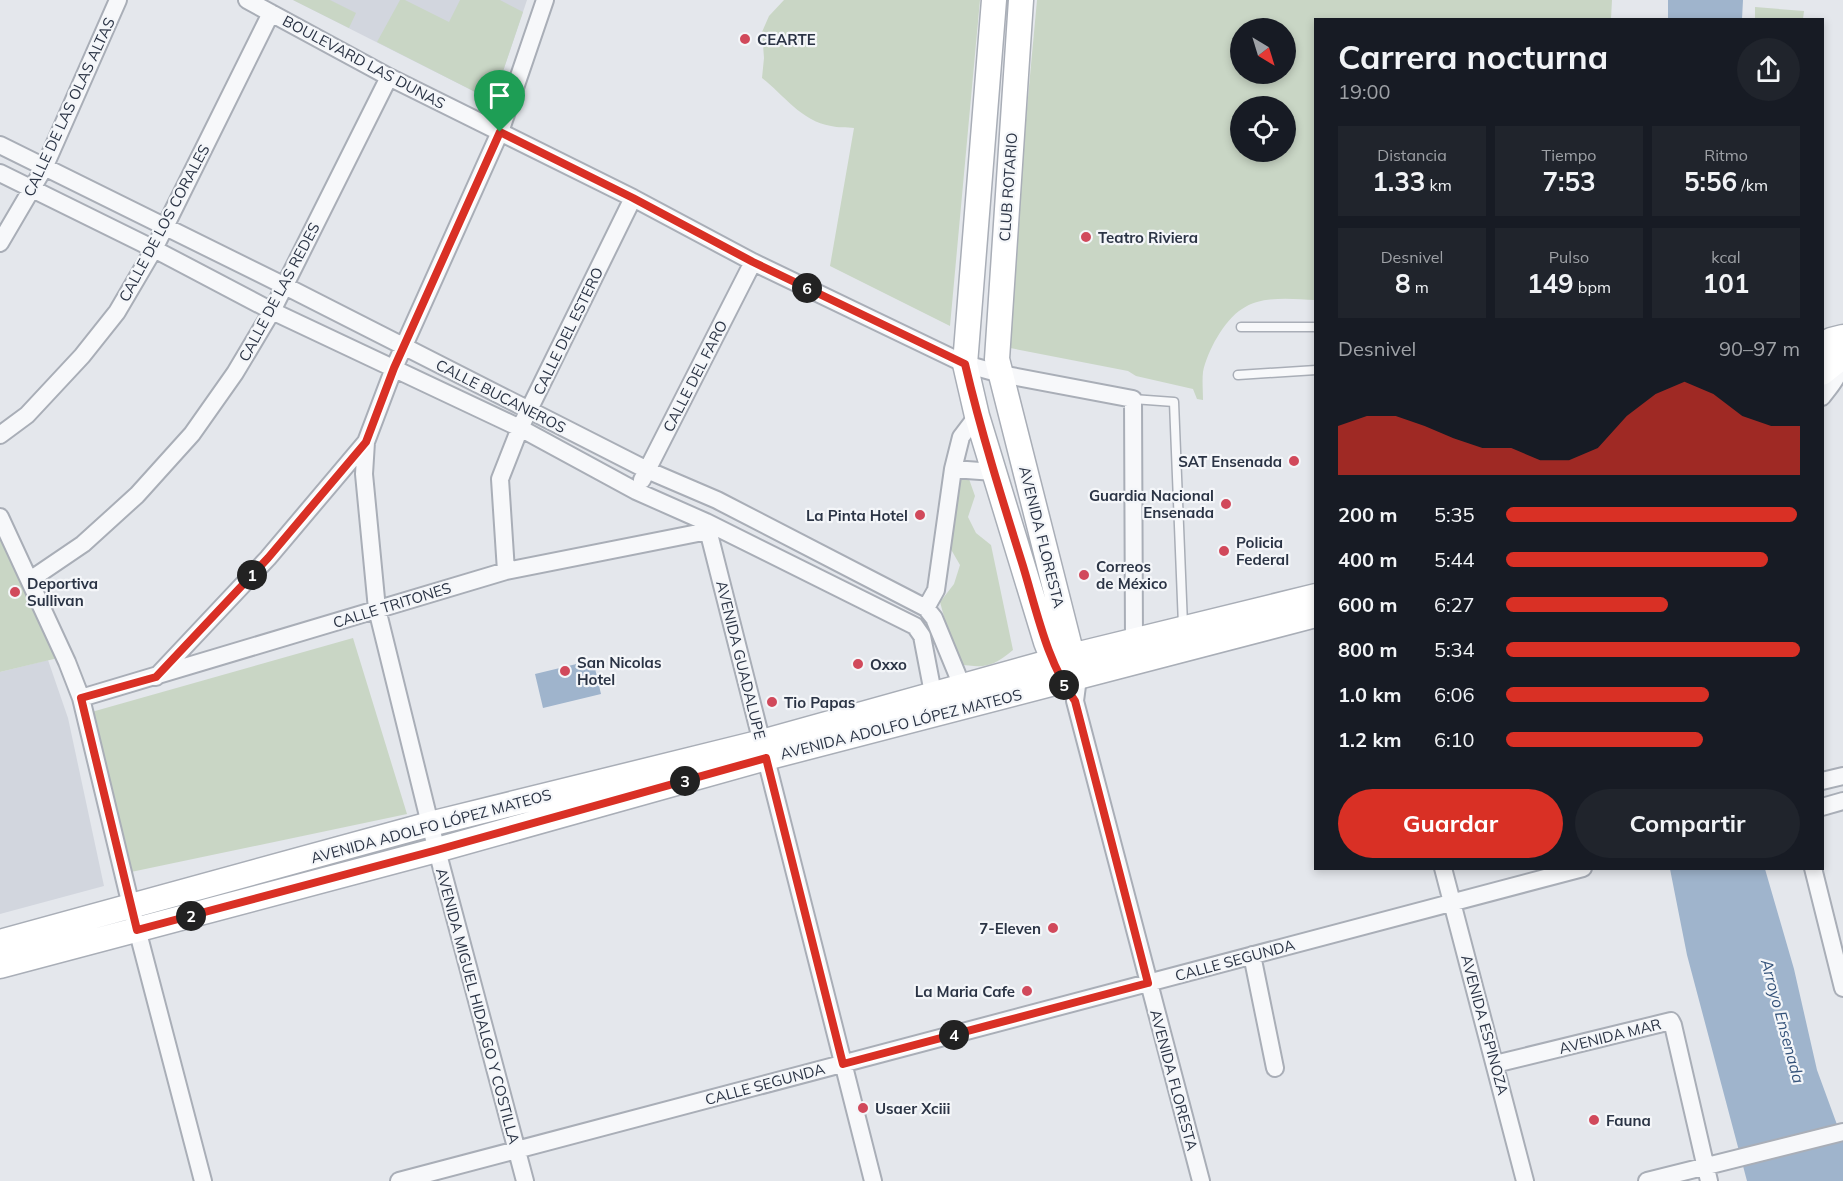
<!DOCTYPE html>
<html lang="es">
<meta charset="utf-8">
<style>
:root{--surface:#171b24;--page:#20242c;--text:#f1f3f6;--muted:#9ea1a6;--accent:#d93025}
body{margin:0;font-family:Mulish,sans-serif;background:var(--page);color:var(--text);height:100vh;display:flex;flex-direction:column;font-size:22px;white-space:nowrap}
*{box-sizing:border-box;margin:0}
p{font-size:20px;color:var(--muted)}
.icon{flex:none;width:33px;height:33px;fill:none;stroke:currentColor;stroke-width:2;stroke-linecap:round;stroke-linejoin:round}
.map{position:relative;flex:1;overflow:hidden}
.side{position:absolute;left:1314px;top:18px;width:510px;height:852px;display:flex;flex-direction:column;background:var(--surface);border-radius:0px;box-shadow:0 3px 9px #0003}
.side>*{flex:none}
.needle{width:39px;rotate:142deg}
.tools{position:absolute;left:1230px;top:18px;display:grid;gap:12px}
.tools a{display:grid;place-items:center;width:66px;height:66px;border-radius:50%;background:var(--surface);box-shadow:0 3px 9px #0003;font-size:30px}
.pin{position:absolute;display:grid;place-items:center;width:51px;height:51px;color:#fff;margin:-62px -26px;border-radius:50% 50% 50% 0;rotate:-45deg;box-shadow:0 0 6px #0007}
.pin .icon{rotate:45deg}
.km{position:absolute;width:30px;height:30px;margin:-15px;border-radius:50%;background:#222;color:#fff;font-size:16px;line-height:30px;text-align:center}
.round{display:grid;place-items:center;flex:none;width:63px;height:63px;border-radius:32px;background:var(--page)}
.summary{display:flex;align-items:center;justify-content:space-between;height:102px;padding:0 24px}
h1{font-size:33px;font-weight:700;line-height:45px}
.stats{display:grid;grid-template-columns:repeat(3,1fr);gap:9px;height:102px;padding:6px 24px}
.stats div{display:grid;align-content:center;border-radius:0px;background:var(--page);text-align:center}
.stats b{font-size:26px;font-weight:700}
.stats small{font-size:16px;font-weight:400}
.stats p{font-size:16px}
.chart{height:168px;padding:12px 24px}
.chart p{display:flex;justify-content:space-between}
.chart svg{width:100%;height:108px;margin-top:6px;fill:var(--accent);opacity:.7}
.action{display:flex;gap:12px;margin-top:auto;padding:12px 24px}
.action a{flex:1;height:69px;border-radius:36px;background:var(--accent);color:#fff;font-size:24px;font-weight:700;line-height:69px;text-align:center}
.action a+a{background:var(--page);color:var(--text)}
ul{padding:0 24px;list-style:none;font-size:20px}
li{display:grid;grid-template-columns:96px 72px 1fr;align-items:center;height:45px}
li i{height:15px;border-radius:8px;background:var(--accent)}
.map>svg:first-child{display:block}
</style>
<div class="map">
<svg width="1843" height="1181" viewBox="0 0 1843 1181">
<rect width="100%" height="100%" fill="#e4e7ec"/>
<path fill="#d2d6de" d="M293,0H527L493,101Z
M48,660L68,718L104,886L0,914V672Z"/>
<path fill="#c9d6c5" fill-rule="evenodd" d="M293,0H330L356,13L349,28Z
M400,0H405L449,22L460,0H500L523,12L493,101L377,42Z
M784,0H980L950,326L830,266L854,128C847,127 838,128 831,126C801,121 784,95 762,78L764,58L762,32L769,16Z
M1037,0H1612L1611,19L1316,20L1315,300C1293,299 1262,295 1242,309C1224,320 1207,352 1203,372C1202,381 1203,391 1203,400L1197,399L1193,389L1136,376L1128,371L1005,347ZM1240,28H1286V74H1240ZM1240,106H1286V152H1240Z
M1755,7L1804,11L1803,19H1755Z
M957,479H969L975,496L968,517L976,533L991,545L1013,650C991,668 985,668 957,664L940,602L954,584L960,565L949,546Z
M0,528L62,657L0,672Z
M353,638L407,814L131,872L88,713Z"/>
<path fill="#9fb4cc" d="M1668,0H1743L1742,19H1668Z
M593,660L601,694L543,708L535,674Z
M1670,869H1765L1794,969L1817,1070L1843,1141V1181H1747L1687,955Z"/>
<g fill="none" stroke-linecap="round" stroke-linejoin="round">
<g stroke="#a9aeb7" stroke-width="11">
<path id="lane" d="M1241,327H1316
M1238,375L1316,370
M1133,399L1174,402L1183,625"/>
</g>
<g stroke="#a9aeb7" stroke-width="20">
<path id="street" d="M247,0L389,77L633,198L753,262L965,364L1001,374L1133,399L1134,641
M0,145L285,286L647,470L717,500L926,608L934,618L962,686
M0,173L154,249L272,311L520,428L636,491L706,522L915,626L922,636L933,693
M0,243L44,168L118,0
M1822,397C1832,384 1843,373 1840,356
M0,435L27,415L82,356L117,312L154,249L271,13
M366,442L364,474L377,609L430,824L525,1181
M953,469L994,472
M642,480L753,262
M0,517L67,662L81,698L131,906L203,1181
M706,522L873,1181
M506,571L500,479L520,428L633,198
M30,580L83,544L137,495L192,434L235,373L272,311L389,77
M926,608L936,590L953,469L961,437L977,416
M156,677L268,558L366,442L394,368L500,132L545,0
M1078,678L1075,701L1201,1181
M81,698L506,571L708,531
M1822,781L1843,776
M1822,807L1843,801
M1443,868L1525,1181
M1813,868L1843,988
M1252,955L1275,1068
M1495,1064L1671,1021L1673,1025L1709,1181
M399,1181L1583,868
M1647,1181L1843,1132"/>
</g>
<g stroke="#a9aeb7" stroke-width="27">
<path id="secondary" d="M994,0L965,364L977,416L1046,642L1059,675
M1021,0L997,359L1076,671
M1822,346L1831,340L1843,337
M1822,373L1843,356
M0,942L430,824L762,742L1071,656L1316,596
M0,966L437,850L766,758L1316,615"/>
</g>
<use href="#lane" stroke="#f7f8fa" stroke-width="8"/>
<use href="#street" stroke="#f7f8fa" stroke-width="16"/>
<use href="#secondary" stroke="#fff" stroke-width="24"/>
</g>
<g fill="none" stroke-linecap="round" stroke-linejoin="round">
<g stroke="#fff" stroke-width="12">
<path id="route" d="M500,132L633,198L753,262L965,364C981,432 1002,499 1023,566C1037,612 1047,662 1075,701L1148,983L843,1064L766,758L437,850L137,930L81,698L156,677L268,558L366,442L394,368Z"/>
</g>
<use href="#route" stroke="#d93025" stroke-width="8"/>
</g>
<g fill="#d1495b" stroke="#f4f6f9" stroke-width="2">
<circle cx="745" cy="39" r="6"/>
<circle cx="1086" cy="237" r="6"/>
<circle cx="1294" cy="461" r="6"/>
<circle cx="1226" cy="504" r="6"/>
<circle cx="920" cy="515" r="6"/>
<circle cx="1224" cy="551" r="6"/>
<circle cx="1084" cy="575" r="6"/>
<circle cx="15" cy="592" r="6"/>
<circle cx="858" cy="664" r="6"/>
<circle cx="565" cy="671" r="6"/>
<circle cx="772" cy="702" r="6"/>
<circle cx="1053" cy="928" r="6"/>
<circle cx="1027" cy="991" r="6"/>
<circle cx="863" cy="1108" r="6"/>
<circle cx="1594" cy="1120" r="6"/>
</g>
<g text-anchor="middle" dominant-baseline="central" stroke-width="4.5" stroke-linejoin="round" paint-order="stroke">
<g font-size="15" font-weight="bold" fill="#2b3445" stroke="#f4f6f9" text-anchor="start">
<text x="757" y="39">CEARTE</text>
<text x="1098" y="237">Teatro Riviera</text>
<text x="1282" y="461" text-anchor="end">SAT Ensenada</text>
<text x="1214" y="495" text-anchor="end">Guardia Nacional<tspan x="1214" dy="17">Ensenada</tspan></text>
<text x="908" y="515" text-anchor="end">La Pinta Hotel</text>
<text x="1236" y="542">Policia<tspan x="1236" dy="17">Federal</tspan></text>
<text x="1096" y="566">Correos<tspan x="1096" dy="17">de México</tspan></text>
<text x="27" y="583">Deportiva<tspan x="27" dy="17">Sullivan</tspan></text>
<text x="577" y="662">San Nicolas<tspan x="577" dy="17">Hotel</tspan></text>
<text x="870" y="664">Oxxo</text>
<text x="784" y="702">Tio Papas</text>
<text x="1041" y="928" text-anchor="end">7-Eleven</text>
<text x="1015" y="991" text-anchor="end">La Maria Cafe</text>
<text x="875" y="1108">Usaer Xciii</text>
<text x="1606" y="1120">Fauna</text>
</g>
<g font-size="15" fill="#2b3445" stroke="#f4f6f9">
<text transform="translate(364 62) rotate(28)">BOULEVARD LAS DUNAS</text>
<text transform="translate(69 107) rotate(-65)">CALLE DE LAS OLAS ALTAS</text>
<text transform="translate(1008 187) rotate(-86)">CLUB ROTARIO</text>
<text transform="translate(164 223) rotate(-62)">CALLE DE LOS CORALES</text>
<text transform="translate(279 292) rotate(-62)">CALLE DE LAS REDES</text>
<text transform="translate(568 331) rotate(-64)">CALLE DEL ESTERO</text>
<text transform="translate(695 376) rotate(-63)">CALLE DEL FARO</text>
<text transform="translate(501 396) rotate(27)">CALLE BUCANEROS</text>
<text transform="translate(1042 537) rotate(76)">AVENIDA FLORESTA</text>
<text transform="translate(392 605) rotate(-17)">CALLE TRITONES</text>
<text transform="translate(741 660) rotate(76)">AVENIDA GUADALUPE</text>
<text transform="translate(901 724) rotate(-14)">AVENIDA ADOLFO LÓPEZ MATEOS</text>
<text transform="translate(431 826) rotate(-15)">AVENIDA ADOLFO LÓPEZ MATEOS</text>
<text transform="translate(1235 960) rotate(-15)">CALLE SEGUNDA</text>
<text transform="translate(478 1006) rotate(75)">AVENIDA MIGUEL HIDALGO Y COSTILLA</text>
<text transform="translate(1485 1025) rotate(75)">AVENIDA ESPINOZA</text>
<text transform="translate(1610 1036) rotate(-14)">AVENIDA MAR</text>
<text transform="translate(1174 1080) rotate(75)">AVENIDA FLORESTA</text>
<text transform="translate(765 1084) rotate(-15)">CALLE SEGUNDA</text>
</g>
<g font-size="16" font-style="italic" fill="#34527a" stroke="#f4f6f9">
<text transform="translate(1783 1021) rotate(75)">Arroyo Ensenada</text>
</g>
</g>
</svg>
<div class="tools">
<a><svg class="needle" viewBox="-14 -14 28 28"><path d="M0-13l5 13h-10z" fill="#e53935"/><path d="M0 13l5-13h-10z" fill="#9ea1a6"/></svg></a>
<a><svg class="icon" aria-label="locate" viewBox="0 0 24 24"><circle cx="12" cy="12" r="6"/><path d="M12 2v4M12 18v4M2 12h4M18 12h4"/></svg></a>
</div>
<div class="pin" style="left:500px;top:132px;background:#1e9e55"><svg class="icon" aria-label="arrive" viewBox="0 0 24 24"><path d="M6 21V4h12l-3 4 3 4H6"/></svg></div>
<b class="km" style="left:252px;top:575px">1</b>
<b class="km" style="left:191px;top:916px">2</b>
<b class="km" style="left:685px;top:781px">3</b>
<b class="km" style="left:954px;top:1035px">4</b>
<b class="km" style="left:1064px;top:685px">5</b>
<b class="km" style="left:807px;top:288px">6</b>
<section class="side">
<div class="summary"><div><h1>Carrera nocturna</h1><p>19:00</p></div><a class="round"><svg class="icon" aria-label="share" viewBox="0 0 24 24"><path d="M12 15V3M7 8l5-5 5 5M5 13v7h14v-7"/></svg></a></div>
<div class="stats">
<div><p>Distancia</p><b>1.33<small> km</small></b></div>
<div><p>Tiempo</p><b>7:53</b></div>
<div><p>Ritmo</p><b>5:56<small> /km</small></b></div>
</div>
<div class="stats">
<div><p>Desnivel</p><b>8<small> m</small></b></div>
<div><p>Pulso</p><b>149<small> bpm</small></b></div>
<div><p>kcal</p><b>101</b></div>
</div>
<div class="chart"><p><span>Desnivel</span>90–97 m</p>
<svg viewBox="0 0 160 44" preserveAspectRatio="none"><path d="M0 44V24L10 20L20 20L30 24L40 29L50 33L60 33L70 38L80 38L90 33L100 20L110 11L120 6L130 11L140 20L150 24L160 24V44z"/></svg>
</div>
<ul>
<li><b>200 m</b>5:35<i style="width:99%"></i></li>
<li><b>400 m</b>5:44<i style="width:89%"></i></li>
<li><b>600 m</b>6:27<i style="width:55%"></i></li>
<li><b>800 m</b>5:34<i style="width:100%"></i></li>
<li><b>1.0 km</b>6:06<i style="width:69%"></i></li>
<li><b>1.2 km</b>6:10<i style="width:67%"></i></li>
</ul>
<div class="action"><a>Guardar</a><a>Compartir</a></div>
</section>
</div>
